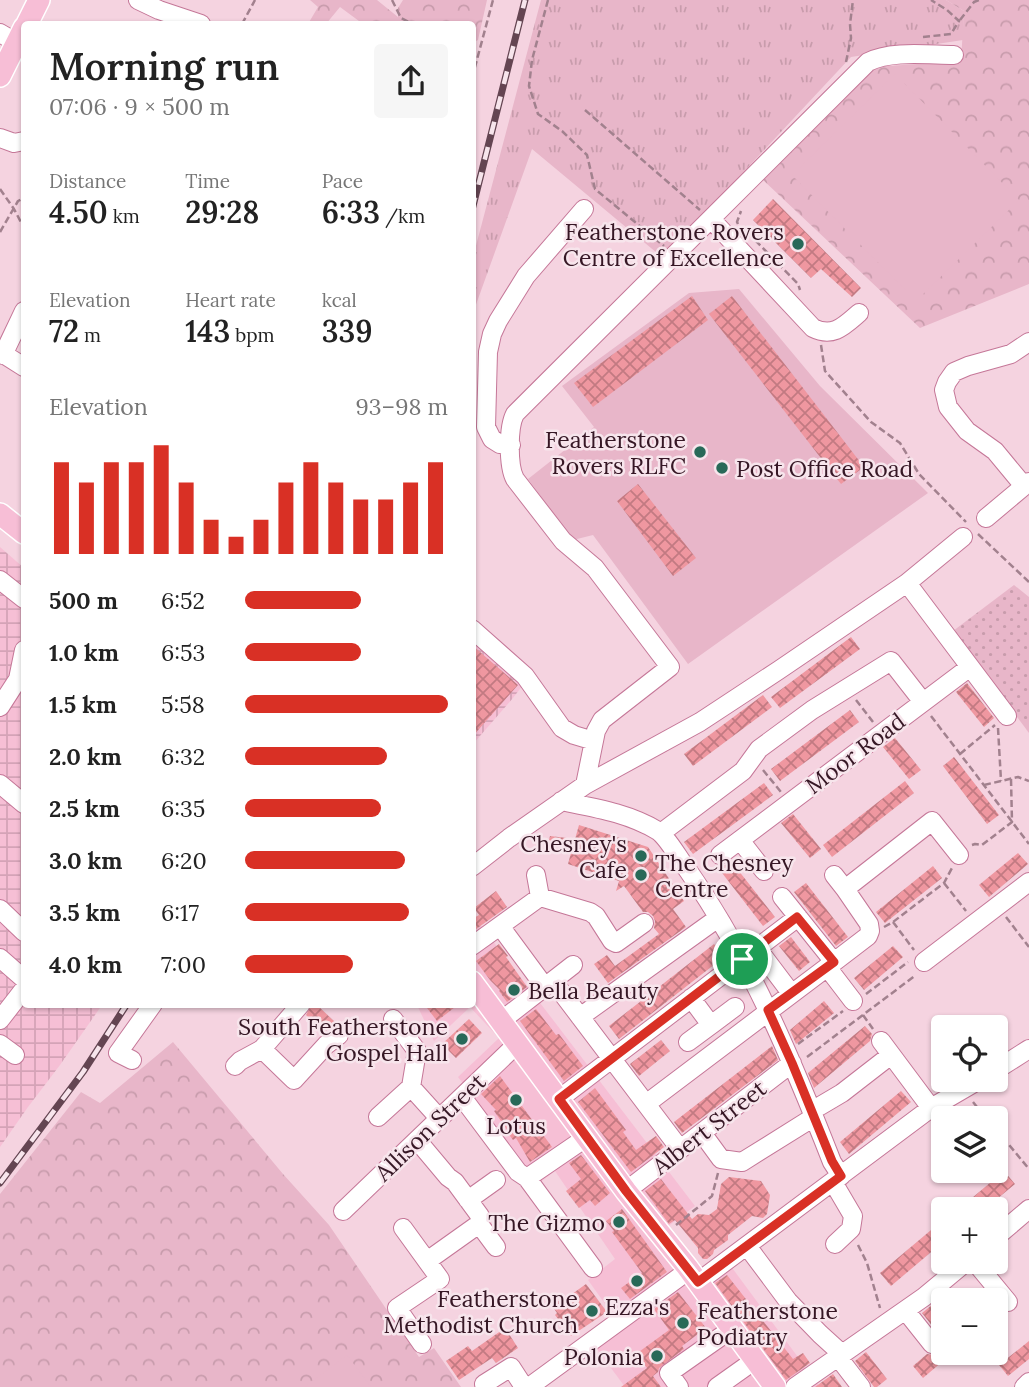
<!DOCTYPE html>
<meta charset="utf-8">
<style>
:root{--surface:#fff;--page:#f6f6f6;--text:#222;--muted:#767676;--accent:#d93025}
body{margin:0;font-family:Lora,serif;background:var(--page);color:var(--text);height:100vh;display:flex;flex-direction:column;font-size:26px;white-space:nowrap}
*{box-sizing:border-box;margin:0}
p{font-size:23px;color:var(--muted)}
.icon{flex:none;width:38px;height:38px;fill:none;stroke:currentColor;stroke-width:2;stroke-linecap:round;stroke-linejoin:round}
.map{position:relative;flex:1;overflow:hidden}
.sheet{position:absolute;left:21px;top:21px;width:455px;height:987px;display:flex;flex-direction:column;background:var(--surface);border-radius:7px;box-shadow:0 2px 5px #0004}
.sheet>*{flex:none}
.buttons{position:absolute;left:931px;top:1015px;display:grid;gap:14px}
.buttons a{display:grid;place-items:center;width:77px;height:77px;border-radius:7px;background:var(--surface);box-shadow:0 2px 5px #0004;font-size:35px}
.pin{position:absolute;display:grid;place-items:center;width:60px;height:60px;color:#fff;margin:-30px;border:4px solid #fff;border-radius:50%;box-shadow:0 2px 7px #0007}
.round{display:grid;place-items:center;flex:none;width:74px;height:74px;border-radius:7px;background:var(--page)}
.headline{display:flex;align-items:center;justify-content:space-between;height:119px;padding:0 28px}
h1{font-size:38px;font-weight:600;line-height:52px}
.metrics{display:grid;grid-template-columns:repeat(3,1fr);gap:10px;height:119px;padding:7px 28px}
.metrics div{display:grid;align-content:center}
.metrics b{font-size:30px;font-weight:600}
.metrics small{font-size:19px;font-weight:400}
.metrics p{font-size:19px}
.chart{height:196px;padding:14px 28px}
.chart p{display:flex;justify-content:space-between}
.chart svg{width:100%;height:126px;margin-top:7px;stroke:var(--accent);stroke-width:6}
ul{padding:0 28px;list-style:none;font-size:23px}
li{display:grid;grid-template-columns:112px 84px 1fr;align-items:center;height:52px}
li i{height:18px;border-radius:9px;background:var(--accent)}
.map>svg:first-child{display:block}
</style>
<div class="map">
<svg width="1029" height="1387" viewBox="0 0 1029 1387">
<defs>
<pattern id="industrial-grid" width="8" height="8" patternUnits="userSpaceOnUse" patternTransform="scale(1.75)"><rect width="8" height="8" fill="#f6bfd5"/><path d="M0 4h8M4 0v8" fill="none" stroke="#d4a3b7"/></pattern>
<pattern id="grass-tufts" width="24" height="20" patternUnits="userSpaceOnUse" patternTransform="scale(1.75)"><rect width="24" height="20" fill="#e8b6c9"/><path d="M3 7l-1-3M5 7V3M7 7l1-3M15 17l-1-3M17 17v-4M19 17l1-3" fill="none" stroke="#c89cac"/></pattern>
<pattern id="forest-crowns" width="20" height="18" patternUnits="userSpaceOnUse" patternTransform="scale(1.75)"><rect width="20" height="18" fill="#e8b6c9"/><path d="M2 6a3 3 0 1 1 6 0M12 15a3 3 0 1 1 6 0" fill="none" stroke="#c89cac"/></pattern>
<pattern id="garden-dots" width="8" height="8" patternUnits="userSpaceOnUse" patternTransform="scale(1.75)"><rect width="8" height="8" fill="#e8b6c9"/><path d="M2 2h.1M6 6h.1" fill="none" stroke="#c89cac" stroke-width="1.8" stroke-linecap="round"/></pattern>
<pattern id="building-cross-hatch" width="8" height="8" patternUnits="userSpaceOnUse" patternTransform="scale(1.75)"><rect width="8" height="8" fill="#ef97a0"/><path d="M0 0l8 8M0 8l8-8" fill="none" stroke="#c27a82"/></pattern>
</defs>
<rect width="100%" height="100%" fill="#f5d3e0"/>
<path fill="#f6bfd5" d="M473,915L695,1206L667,1227L709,1280L730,1265L820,1387H625L597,1349L623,1329L588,1280L615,1259L555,1171L539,1183L458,1077L499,1038L470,1007L434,1041L417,1005L472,1004Z"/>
<path fill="url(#industrial-grid)" d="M0,547L24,568V1004L102,1005L60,1065L28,1107L0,1147Z
M473,635L526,681L513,698L473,744Z"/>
<path fill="url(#grass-tufts)" d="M541,0H946L964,11L963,40L851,57L663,258L532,149L473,313V257Z"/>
<path fill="url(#forest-crowns)" d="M310,0H377L398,17V8L403,0H487L478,40L473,43L472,24H363L340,7L326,24H308L318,7Z
M946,0H1029V284L920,328L760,177L873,67L961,61L964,11Z
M173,1042L283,1174L329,1225L419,1357L434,1348L461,1387H0V1194L81,1092L100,1103Z"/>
<path fill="url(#garden-dots)" d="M1014,585L1029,597V733L953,631Z"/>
<path fill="#e8b6c9" d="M895,74L1019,200L916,301L792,175Z
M739,289L820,386L928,493L688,664L593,535L573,540L528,479L594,427L562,386L689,293Z
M347,1355L371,1387H305Z"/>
<path fill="url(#building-cross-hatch)" d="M773,199L861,288L852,297L821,269L811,278L753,220Z
M692,296L708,320L593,407L574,383Z
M732,296L864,467L841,484L709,314Z
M638,484L696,558L673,576L617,501Z
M851,637L860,649L780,708L771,697Z
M472,645L518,685L472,737Z
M967,683L994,718L984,727L956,692Z
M763,695L772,707L693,766L684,754Z
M850,710L859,722L780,781L771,769Z
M895,738L921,770L909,779L883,747Z
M954,757L999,815L987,824L943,766Z
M905,781L914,793L832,857L823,845Z
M764,783L773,795L693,854L684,842Z
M793,814L821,849L810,858L781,823Z
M579,825L648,847L684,901L673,909L686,927L608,983L594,964L607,955L615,966L659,934L654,928L655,921L653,916L648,912H643L624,886L616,891L619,881L568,864L572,849L549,840L550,836L575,839Z
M1018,853L1028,864L989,897L979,885Z
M731,861L775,917L763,926L719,869Z
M933,866L942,878L885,923L876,912Z
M806,883L848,937L836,946L794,892Z
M496,891L507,907L472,932V919L479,915L474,908Z
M791,937L810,962L799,971L779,946Z
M499,944L508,956L506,957L527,987L507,1002L499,991L500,990L490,980L476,961Z
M714,944L724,957L619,1039L609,1026Z
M893,946L903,957L864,990L854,978Z
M824,1001L834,1013L796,1044L790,1030Z
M312,1004H316L337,1024L324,1032L306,1015Z
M424,1004H459L437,1021Z
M536,1009L556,1035L559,1034L583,1066L564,1081L520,1021Z
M469,1019L482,1033L456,1058L442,1044Z
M865,1026L872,1034L870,1041L814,1088L808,1073Z
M661,1040L670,1051L639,1076L630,1064Z
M772,1046L778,1060L682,1133L674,1122Z
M500,1076L552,1147L530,1162L516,1138L513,1140L507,1132L508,1131L494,1111L496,1110L481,1094Z
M595,1088L626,1130L623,1132L636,1150L656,1136L664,1147L631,1172L578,1102Z
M901,1091L911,1102L849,1154L840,1142Z
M581,1155L610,1193L595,1206L590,1200L579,1208L566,1191L581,1179L569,1163Z
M1004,1171L1015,1184L985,1209H959Z
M729,1177L761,1181L770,1195L767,1214L763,1218L752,1216L728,1235V1240L714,1250L713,1254L707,1259H703L698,1253V1248L675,1220L669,1224L645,1191L661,1179L692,1219L698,1214L709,1215L717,1209L721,1184Z
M622,1209L667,1272L630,1299L621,1288L642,1273L612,1232L614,1231L606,1221Z
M937,1225L943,1233V1242L891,1286L880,1273Z
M727,1275L793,1359L803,1353L810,1363L786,1380L715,1283Z
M586,1284L607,1312L571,1336L555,1315L557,1313L552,1306L564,1297L565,1299Z
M678,1292L706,1328L682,1346L684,1349L659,1368L658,1372L653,1376L661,1387H621L647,1368L636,1354L669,1330L654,1309Z
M932,1305L943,1320V1343L941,1337L922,1313Z
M505,1328L518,1348L496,1363L492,1358L459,1380L446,1361L468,1346L472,1351Z
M1029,1341V1359L1008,1376L999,1365Z
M942,1349L943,1353H946L949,1356L923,1378L913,1366L927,1354L934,1355Z
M866,1352L887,1379L877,1387H874L855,1361Z
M833,1374L842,1387H815Z"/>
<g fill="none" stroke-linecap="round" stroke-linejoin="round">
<g stroke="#c57798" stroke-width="20">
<path id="minor" d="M138,0L159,10L201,24
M0,33L17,43
M0,138L14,143L24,141
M711,219L813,328C833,338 844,326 859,313
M0,352L24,367
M3,355L24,311
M511,445L500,444L492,439L486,427L488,352L492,334L498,321L526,276L584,209
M1024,486L995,451L967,431L948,407L944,390L947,382L954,372L968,366L1011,354L1029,342
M986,518L1029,482
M0,580L24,599
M907,583L1007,716
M472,629L525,676L562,728L574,735L594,741
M0,707L18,679L24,650
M0,784L24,804
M585,785L596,731L602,720L670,667L595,568L563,541L515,479C508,466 508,427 515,414L868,62C891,50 929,55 954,55
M561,801C595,808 628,813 658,831C668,838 679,859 687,869C750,959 792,1060 832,1162L841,1176
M661,833L743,771L759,749L812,710L891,661L923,702
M740,840L764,871
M720,855L970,667
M472,867L509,838L585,785L700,722L779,670L907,583L963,537
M536,875L540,897L590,912L596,916L612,941L616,943L644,923
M834,875L845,889
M782,897L834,962L868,936L870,931L869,924L845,889L932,821L959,855
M0,909L24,932
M500,926L545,987
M472,946L540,897
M757,948L791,993
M0,958L24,979
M924,962L1029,882
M827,967L853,1001
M553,981L680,1149
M580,1017L718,918
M393,1019L417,1051L411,1087L439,1118
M0,1020L24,989
M501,1021L573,965
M711,1025L735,1007
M881,1041L931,1108
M688,1042L711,1025L691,998
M0,1044L15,1055
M262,1049L294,1080L326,1045L339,1035
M132,1060L118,1053L153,1004
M235,1066L240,1061L262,1049L301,1004
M996,1070L1029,1049
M462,1097L518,1172L527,1178
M559,1099L798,917
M646,1104L834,962
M820,1106L842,1093L891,1055
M378,1117L411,1087
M702,1133L721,1159L742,1162L814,1117
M587,1137L527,1178L593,1268
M417,1140L448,1177L455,1182L480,1216L479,1224L427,1261
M833,1182L853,1216L851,1229L835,1244
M626,1191L792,1063
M468,1200L496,1180
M343,1211L518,1043
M479,1224L496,1247
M403,1228L440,1279L397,1308L422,1344
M996,1237L1029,1209
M747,1246L788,1301L820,1334L842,1354
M975,1262L1008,1302
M698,1282L931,1108L979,1080
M905,1310L932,1344
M838,1357L861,1387
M484,1384L511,1367L524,1387
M529,1387L689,1270
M679,1387L669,1373L733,1328
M717,1387L755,1360
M795,1387L924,1297L966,1262
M1024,1387L1029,1382"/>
</g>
<g stroke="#fff" stroke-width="24">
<path id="major" d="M27,24L39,0
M0,76L24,28
M0,514L24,533
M472,982L626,1191L687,1267L775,1387"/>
</g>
<path stroke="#a2818e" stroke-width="2.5" stroke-dasharray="7 3.5" stroke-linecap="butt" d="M392,0L401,18L413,24
M548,0L532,60L529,86L538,114L562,131L587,155L595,189L664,246
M960,20L974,2L979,0
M242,24L255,0
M425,24H432
M923,37L951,34L959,21L947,10L931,0
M846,62L851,38L850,24L853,0
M472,78L493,0
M585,110L700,210
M0,189L14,209L24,228
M738,224L737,222L741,211
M0,232L18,201L24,198
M748,233L798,284L800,290
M821,345L825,371L871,422L900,443L919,474L966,522
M978,534L1029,582
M856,700L873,722
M931,716L1029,844
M998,728L1001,781
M960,754L995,725
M763,770L781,792
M984,785L1018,777L1029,781
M972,845L975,844L982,845L1012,822L1011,779
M944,883L966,911
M1006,917L1029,947
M893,922L914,950
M884,927L893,922L944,883L952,868
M866,994L908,962
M863,1015L873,1029
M798,1044L843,1011
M807,1057L916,975
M973,1102L986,1118
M996,1129L1029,1169
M676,1225L712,1196L718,1173
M858,1245L867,1263L880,1308"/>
<use href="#minor" stroke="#fff" stroke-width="18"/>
<use href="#major" stroke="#f7bed6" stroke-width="21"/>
<g stroke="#644552" stroke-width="7">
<path id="rail" d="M472,210L525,0
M0,1183L83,1072L127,1004"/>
</g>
<use href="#rail" stroke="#f7e5ec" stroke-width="4.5" stroke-dasharray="13" stroke-linecap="butt"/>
</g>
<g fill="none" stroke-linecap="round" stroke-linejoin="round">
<g stroke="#fff" stroke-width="14">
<path id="route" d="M797,917L834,962L768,1010L792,1063L832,1161L841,1176L698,1282L626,1191L559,1099Z"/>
</g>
<use href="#route" stroke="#d93025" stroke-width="9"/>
</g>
<g fill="#286958" stroke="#f7e5ec" stroke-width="2.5">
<circle cx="798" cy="244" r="7"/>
<circle cx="700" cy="452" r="7"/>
<circle cx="722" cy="468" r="7"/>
<circle cx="641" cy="856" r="7"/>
<circle cx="641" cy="875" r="7"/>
<circle cx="514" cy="990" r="7"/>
<circle cx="462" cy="1039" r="7"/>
<circle cx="516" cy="1100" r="7"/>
<circle cx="619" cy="1222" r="7"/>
<circle cx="637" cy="1281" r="7"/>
<circle cx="592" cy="1311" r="7"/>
<circle cx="683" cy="1323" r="7"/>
<circle cx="657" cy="1356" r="7"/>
</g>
<g text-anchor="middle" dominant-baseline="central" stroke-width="5" stroke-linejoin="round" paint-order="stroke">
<g font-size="23" fill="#361725" stroke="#f7e5ec" text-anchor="end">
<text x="784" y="231">Featherstone Rovers<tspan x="784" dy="26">Centre of Excellence</tspan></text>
<text x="686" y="439">Featherstone<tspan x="686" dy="26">Rovers RLFC</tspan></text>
<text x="736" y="468" text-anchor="start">Post Office Road</text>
<text x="627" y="843">Chesney's<tspan x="627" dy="26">Cafe</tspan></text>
<text x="655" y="862" text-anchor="start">The Chesney<tspan x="655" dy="26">Centre</tspan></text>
<text x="528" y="990" text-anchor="start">Bella Beauty</text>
<text x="448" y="1026">South Featherstone<tspan x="448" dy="26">Gospel Hall</tspan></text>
<text x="516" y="1125" text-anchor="middle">Lotus</text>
<text x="605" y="1222">The Gizmo</text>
<text x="578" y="1298">Featherstone<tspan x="578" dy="26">Methodist Church</tspan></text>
<text x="637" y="1306" text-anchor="middle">Ezza's</text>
<text x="697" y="1310" text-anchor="start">Featherstone<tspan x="697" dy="26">Podiatry</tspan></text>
<text x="643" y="1356">Polonia</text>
</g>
<g font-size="23" fill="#361725" stroke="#f7e5ec">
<text transform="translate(855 753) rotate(-37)">Moor Road</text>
<text transform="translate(430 1127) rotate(-44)">Allison Street</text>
<text transform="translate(709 1127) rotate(-38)">Albert Street</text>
</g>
</g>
</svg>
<div class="buttons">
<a><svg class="icon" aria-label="locate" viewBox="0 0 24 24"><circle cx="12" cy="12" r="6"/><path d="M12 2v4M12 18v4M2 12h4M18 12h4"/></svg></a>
<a><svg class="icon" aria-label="layers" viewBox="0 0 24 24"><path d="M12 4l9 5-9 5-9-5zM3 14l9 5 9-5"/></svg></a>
<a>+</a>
<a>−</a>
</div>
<div class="pin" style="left:742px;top:959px;background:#1e9e55"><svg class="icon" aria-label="arrive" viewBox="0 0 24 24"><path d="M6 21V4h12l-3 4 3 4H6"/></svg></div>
<section class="sheet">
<div class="headline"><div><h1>Morning run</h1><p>07:06 · 9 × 500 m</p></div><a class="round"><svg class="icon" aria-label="share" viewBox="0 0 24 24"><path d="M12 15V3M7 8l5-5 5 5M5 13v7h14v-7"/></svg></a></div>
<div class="metrics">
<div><p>Distance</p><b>4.50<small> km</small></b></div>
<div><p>Time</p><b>29:28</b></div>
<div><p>Pace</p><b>6:33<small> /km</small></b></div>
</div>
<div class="metrics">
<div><p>Elevation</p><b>72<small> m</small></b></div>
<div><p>Heart rate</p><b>143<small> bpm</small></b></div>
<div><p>kcal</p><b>339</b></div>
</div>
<div class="chart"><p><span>Elevation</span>93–98 m</p>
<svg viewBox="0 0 160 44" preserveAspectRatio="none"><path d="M5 44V12M15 44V19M25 44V12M35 44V12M45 44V6M55 44V19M65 44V32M75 44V38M85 44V32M95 44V19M105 44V12M115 44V19M125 44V25M135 44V25M145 44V19M155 44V12"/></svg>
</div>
<ul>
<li><b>500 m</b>6:52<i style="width:57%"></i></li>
<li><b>1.0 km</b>6:53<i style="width:57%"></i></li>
<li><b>1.5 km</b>5:58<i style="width:100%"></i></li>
<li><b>2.0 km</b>6:32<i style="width:70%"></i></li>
<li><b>2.5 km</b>6:35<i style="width:67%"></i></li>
<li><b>3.0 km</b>6:20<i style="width:79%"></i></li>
<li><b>3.5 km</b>6:17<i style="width:81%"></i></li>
<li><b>4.0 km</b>7:00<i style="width:53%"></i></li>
</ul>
</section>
</div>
